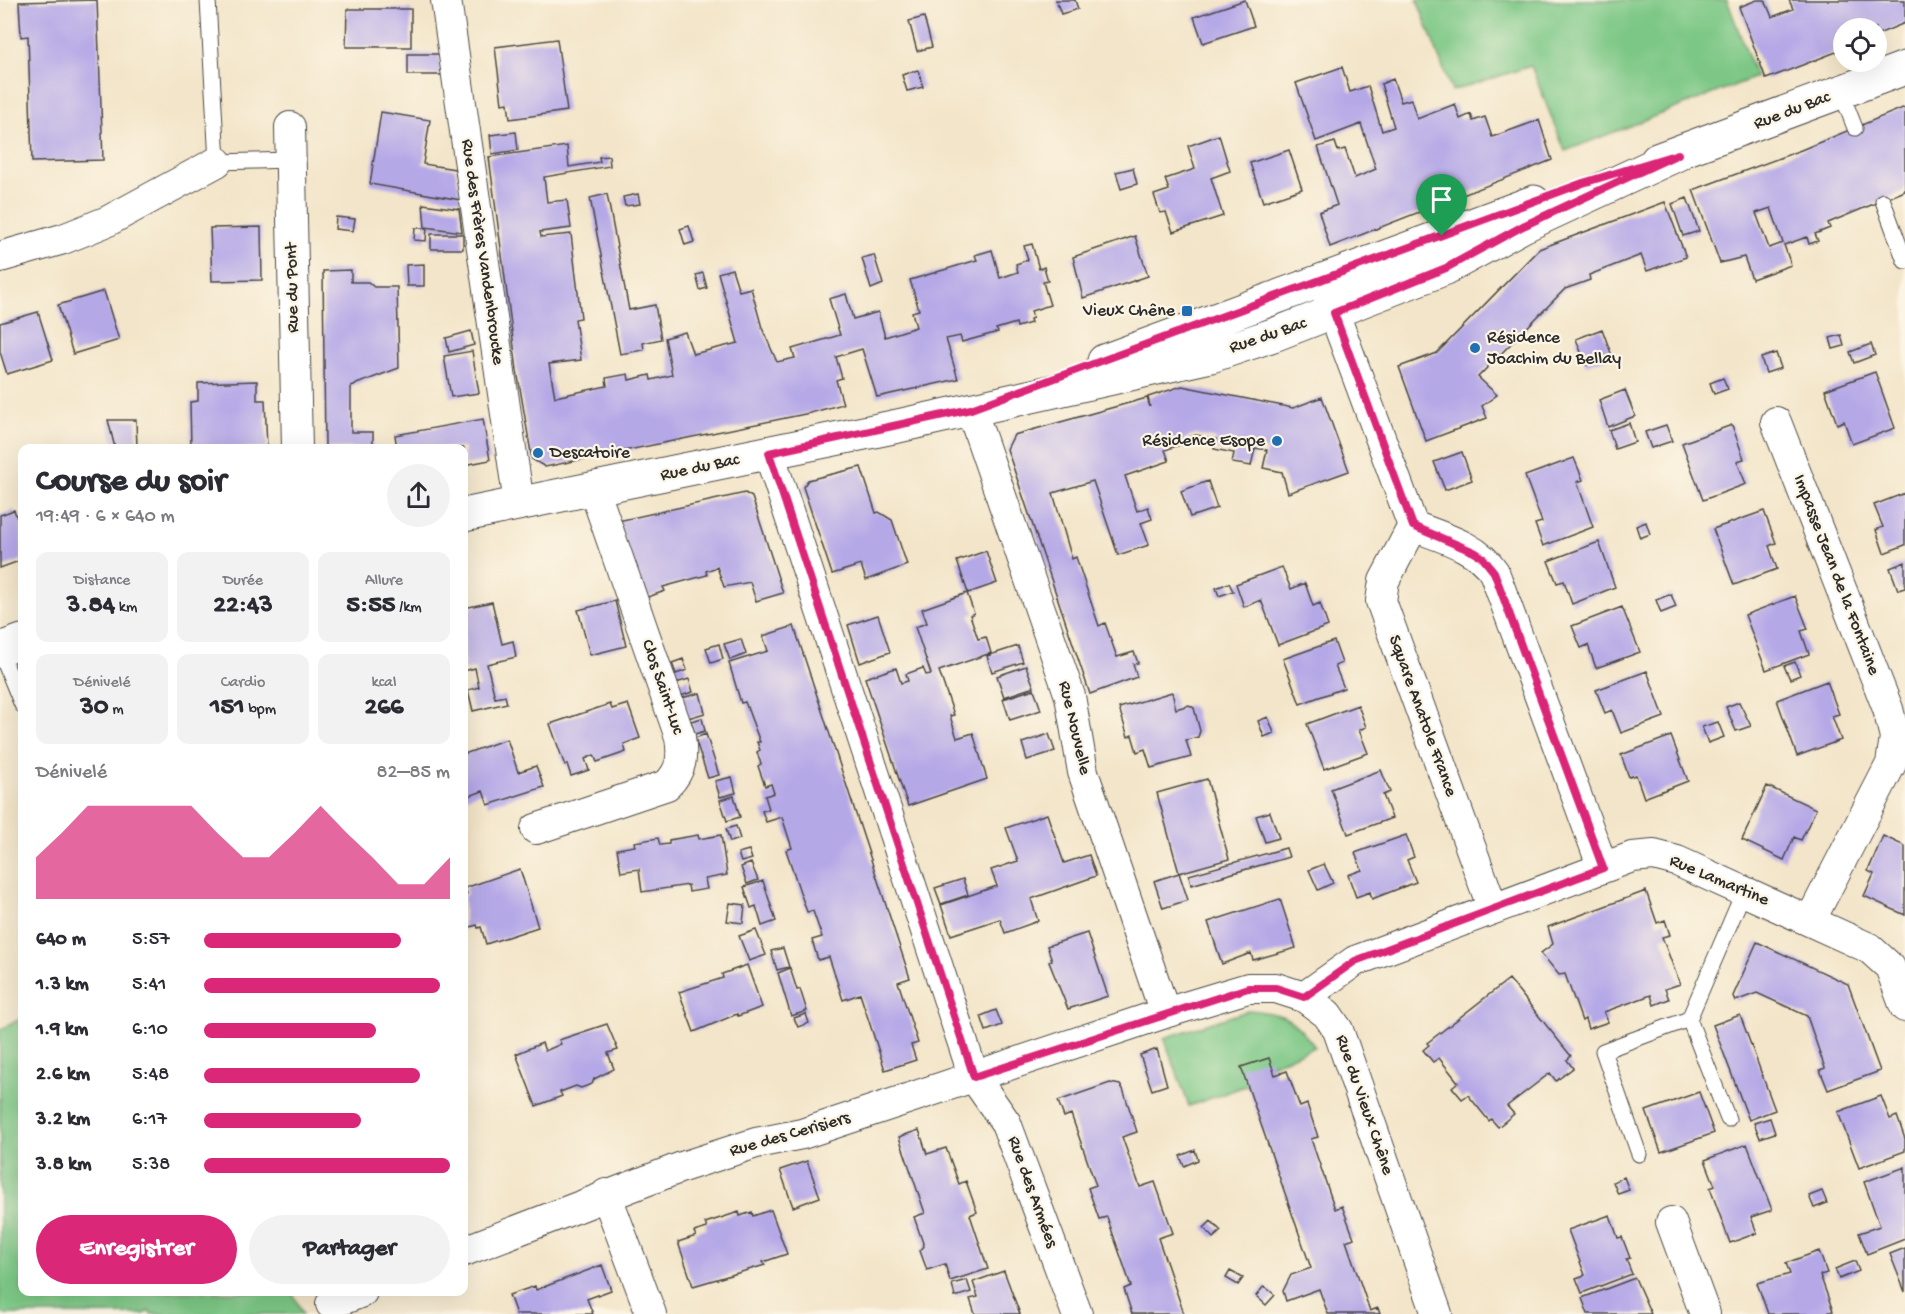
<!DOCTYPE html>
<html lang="fr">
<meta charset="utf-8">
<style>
:root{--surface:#fff;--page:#f2f2f3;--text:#2b2b33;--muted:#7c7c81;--accent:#db2777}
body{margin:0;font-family:"Gochi Hand",sans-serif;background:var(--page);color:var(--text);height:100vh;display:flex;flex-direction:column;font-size:22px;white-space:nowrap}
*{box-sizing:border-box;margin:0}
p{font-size:20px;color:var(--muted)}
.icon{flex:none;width:33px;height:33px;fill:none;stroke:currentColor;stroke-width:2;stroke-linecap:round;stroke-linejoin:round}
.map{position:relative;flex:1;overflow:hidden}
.panel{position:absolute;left:18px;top:444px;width:450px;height:852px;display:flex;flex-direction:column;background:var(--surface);border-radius:12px;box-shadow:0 6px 24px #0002}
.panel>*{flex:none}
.buttons{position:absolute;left:1833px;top:18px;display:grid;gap:12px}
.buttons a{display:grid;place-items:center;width:54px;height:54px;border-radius:50%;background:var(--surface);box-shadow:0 6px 24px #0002;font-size:30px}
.pin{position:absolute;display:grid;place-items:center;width:51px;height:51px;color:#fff;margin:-62px -26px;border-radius:50% 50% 50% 0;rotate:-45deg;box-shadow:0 0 6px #0007}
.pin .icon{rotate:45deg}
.round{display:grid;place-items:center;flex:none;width:63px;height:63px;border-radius:32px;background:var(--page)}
.summary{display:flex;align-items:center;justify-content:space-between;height:102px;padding:0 18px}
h1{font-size:33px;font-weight:700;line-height:45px}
.figures{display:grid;grid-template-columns:repeat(3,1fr);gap:9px;height:102px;padding:6px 18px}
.figures div{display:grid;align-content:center;border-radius:12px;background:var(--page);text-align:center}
.figures b{font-size:26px;font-weight:700}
.figures small{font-size:16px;font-weight:400}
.figures p{font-size:16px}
.chart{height:168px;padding:12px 18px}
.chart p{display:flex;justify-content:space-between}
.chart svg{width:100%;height:108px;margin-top:6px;fill:var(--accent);opacity:.7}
.primary-button{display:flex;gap:12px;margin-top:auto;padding:12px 18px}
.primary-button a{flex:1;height:69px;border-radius:36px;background:var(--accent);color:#fff;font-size:24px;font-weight:700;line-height:69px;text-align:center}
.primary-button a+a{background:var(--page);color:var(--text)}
ul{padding:0 18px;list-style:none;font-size:20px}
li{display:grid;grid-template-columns:96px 72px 1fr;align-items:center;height:45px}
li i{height:15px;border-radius:8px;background:var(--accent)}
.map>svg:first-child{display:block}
</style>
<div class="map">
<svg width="1905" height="1314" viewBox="0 0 1905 1314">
<rect width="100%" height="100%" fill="#fcf5e5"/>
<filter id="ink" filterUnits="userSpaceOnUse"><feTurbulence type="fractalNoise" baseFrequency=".0167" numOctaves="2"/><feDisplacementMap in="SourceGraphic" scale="12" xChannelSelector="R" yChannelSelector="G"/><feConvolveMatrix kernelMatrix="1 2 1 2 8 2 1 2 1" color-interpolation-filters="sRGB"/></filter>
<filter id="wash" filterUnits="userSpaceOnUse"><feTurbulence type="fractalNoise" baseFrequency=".008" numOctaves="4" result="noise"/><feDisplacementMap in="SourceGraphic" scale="24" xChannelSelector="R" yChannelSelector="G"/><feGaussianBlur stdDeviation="1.35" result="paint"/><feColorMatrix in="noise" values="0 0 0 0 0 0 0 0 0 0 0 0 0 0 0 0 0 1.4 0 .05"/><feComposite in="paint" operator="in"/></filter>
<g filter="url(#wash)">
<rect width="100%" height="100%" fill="#f3e5c9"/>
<path fill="#7bc785" stroke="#537958" stroke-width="1.5" d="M1417,0H1727L1756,77L1565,151L1531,66L1452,91Z
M1250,1010C1287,1014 1292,1018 1315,1047L1271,1065L1248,1085L1189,1106L1164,1038Z
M22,1018V1292H292L303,1314H151L149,1311L144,1314H0V1030Z"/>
<g id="blocks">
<path fill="#b5a8e7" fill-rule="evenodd" d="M97,0L103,160L32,162L28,36L21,37L19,2Z
M1056,0H1075L1078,9L1061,14Z
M1245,0L1254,26L1203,43L1194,17Z
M1757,0H1765L1772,17L1793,9L1789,0H1905V23L1876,35V28H1844V49L1766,79L1739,7Z
M347,9H411V47H346Z
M924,17L932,47L917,51L909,21Z
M557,39L567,111L510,119L508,103L502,104L495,47Z
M408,54H439L442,75H408Z
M1342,67L1350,92L1368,86L1382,131L1394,127L1381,84L1393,79L1401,102L1411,99L1417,119L1455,104L1460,119L1471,114L1473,121L1485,117L1492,137L1539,120L1552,160L1330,247L1319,212L1337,205L1318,147L1335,142L1338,151L1345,149L1355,178L1376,169L1361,124L1316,141L1296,83Z
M918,70L923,87L907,91L902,75Z
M1905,107V191L1828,223L1830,228L1815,234L1818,241L1809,244L1807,237L1784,245L1791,265L1752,279L1744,257L1720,263L1693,190L1801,150ZM1771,208L1783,243L1769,248L1756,213Z
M381,112L430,120L423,164L455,169L461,200L370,184Z
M516,132L518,150L492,154L490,135Z
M1219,135L1230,171L1211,178L1223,216L1173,232L1166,212L1160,213L1154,195L1169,190L1165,179L1195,169L1188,146Z
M567,146L569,167L600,162L599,157L609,156L610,166L544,177L547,202L567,200L571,228L540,232L541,237L571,234L581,318L575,319L581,360L549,364L555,397L607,386L606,378L628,374L629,380L650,375L651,380L672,375L665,338L685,332L693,354L738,343L718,273L732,269L739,291L751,288L762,328L777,362L795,358L792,349L840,335L829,299L846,294L853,319L878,312L885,337L916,327L912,312L919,310L910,280L977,260L975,255L992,250L1000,278L1018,272L1016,264L1028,260L1024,246L1032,244L1039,269L1044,267L1048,281L1043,282L1050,305L1031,311L1033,318L1030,319L1031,323L1017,327L1016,323L996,329L998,332L962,342L960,336L946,339L958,379L877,397L862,349L836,357L842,378L836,380L843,404L810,413L545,467L532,459L517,370L489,157Z
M1289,150L1302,189L1263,202L1250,163Z
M1133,168L1137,184L1121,189L1116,172Z
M607,194L629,310L655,305L661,339L643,343L644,350L620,354L590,198Z
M638,194L640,204L625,206L623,197Z
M1687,198L1699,231L1683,236L1672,204Z
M1665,202L1686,257L1647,271L1641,255L1589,275L1590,280L1565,289L1478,377L1497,395L1482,406L1487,418L1426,441L1399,367L1437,353L1539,249Z
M423,204L459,209L462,232L425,227Z
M336,217L355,219L353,231L335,229Z
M689,226L694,242L685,245L680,229Z
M261,227L262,280L212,281L210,228Z
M415,228H427L426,241L414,240Z
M431,234H463V249H431Z
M1135,236L1148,276L1083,298L1073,257Z
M874,255L883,284L871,289L862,258Z
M424,264V286H407L406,265Z
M351,270V282H368L374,287H397L399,368L351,386V432H373V448H325L323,271Z
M703,273L707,288L700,290L696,275Z
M104,291L119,340L73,354L58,305Z
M38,312L53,360L7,374L0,352V323Z
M1602,329L1612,356L1586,365L1576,339Z
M471,331L474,345L449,352L446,338Z
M1841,335L1844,346L1833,349L1830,338Z
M1871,344L1875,355L1854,363L1850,352Z
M472,351L479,393L451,397L444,356Z
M1776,353L1781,368L1766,373L1761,358Z
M1875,372L1895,428L1852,444L1844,421L1837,424L1825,390Z
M1723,378L1728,389L1714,394L1710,383Z
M257,381V400H265L267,448H191L190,402L198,401V383Z
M1182,386L1293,408L1322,397L1349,471L1288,493L1282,472L1263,468L1267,450L1255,448L1251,466L1232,463L1234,453L1214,449L1216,439L1196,435L1184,439L1185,443L1165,450L1169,461L1125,476L1137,511L1148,507L1152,519L1141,523L1149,545L1118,555L1093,481L1053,493L1072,559L1076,557L1099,626L1105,623L1117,657L1134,652L1138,663L1133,664L1137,677L1090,694L1007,449L1014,435L1147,398L1150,407L1148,397Z
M1625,390L1635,416L1608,427L1599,400Z
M483,419L490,460L464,465V448H397L395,435Z
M108,420H136L137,448H115Z
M1629,423L1635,442L1615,449L1609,430Z
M1666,425L1672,441L1651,448L1645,432Z
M1732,425L1744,459L1737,461L1746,484L1703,500L1682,443Z
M1462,452L1472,480L1445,490L1434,462Z
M1574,458L1583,480L1577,482L1593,527L1543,546L1535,524L1542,522L1525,476Z
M861,467L876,513L879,512L892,520L907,565L866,580L861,565L832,574L803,487L808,480Z
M1208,481L1217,508L1190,517L1181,491Z
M745,493L752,497L783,593L756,601L750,582L724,587L717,567L706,571L707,575L663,587L665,591L645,598L618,521Z
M1905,493V545L1884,553L1876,530L1883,527L1874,505Z
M14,510L17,518L22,516V560L0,568V515Z
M1764,511L1776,543L1769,546L1777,569L1734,585L1713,529Z
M1646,522L1650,534L1640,538L1636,526Z
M1599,542L1615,587L1572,604L1564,581L1557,583L1548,561Z
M986,551L997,583L968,593L957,561Z
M1905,562V588L1898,590L1890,568Z
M1282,567L1291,589L1305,583L1313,606L1320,603L1328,626L1278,645L1261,600L1244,607L1236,584Z
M1229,583L1233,591L1219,596L1216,588Z
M967,593L974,613L970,615L978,639L986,637L991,653L939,671L954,715L950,716L957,738L973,733L987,779L908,806L865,678L896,668L901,683L908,681L906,674L923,668L926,675L931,674L915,627L927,623L922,609Z
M1671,594L1676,607L1661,613L1656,600Z
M1795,596L1808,629L1801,631L1809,654L1766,670L1745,615Z
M615,601L626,646L590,655L578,610Z
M492,602L502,644L513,641L516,657L487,664L495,698L505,696L507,703L473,711L468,690L479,687L475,668L464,671V608Z
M1622,607L1640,652L1596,668L1588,645L1581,648L1572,626Z
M878,615L890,652L860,663L848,625Z
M794,626L910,978L898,982L918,1043L911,1045L916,1060L885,1070L860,994L843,1000L829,957L818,960L812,940L822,937L813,911L807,912L800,892L786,850L792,848L782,817L766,822L762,811L769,809L765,796L774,793L771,784L765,786L758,766L761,764L757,752L760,750L757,742H760L745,702L741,703L729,663L768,651L763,636Z
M741,639L746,654L730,660L724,644Z
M1334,641L1342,663L1335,666L1344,688L1300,704L1283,659Z
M719,644L723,659L711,663L706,648Z
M1018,646L1023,662L992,672L987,656Z
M683,659L687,670L676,674L672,663Z
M1795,662L1800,675L1790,679L1784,666Z
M1026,666L1034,687L1004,697L997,676Z
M1647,671L1664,717L1621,733L1612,710L1605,713L1596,690Z
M689,679L693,692L680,696L676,683Z
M1827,681L1839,714L1832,716L1841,740L1797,756L1777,700Z
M1034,689L1041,710L1010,720L1003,699Z
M1172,692L1176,709L1189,705L1194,708L1200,731L1198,737L1186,740L1191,757L1151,768L1145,749L1137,752L1132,735L1128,737L1119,708Z
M700,693L705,713L688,718L682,698Z
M1739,702L1751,726L1736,731L1726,707Z
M610,704L612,709L628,704L640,738L624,744L626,752L597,762L594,755L585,759L589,770L571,776L567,764L565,766L550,724Z
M1358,705L1366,727L1359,730L1368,753L1324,769L1307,724Z
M1268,717L1274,733L1264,737L1258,721Z
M702,718L705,731L695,734L691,721Z
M1718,722L1724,737L1708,743L1702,727Z
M706,734L719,775L708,778L695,738Z
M1049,734L1055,751L1027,760L1022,743Z
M1671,736L1688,781L1644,798L1636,775L1629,777L1621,755Z
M507,739L518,772L536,766L544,787L488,805L483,791L464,798V754Z
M1381,770L1390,792L1383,795L1392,818L1348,834L1331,789Z
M732,777L736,793L720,797L715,781Z
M1207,779L1229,859L1179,873L1188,900L1163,908L1154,881L1179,873L1157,793Z
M1767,786L1816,809L1801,840L1794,837L1784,860L1742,840Z
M734,796L740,817L727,821L720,800Z
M1270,812L1279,838L1265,842L1256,816Z
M1047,814L1064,863L1089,855L1096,876L1031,899L1038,921L1005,933L1000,919L951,935L941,905L997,886L991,870L1018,861L1006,828Z
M736,826L740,839L730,842L726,829Z
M698,835L699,839L721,835L727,875L705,879L707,889L689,892L688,885L642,892L639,869L621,872L617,849L635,846L634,842L658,838L660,845L669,844V840Z
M1406,835L1414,857L1407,860L1416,882L1372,899L1370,892L1356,897L1348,875L1362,870L1355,853Z
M1883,836L1905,846V915L1864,896L1874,874L1868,871Z
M1286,848L1289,857L1191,885L1189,875Z
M749,850L752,859L741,862L738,853Z
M751,863L758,880L747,884L741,867Z
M1324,864L1333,883L1318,890L1309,870Z
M520,869L538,927L486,944L481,927L478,928L477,925L464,929V896L467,894L465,888Z
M963,879L968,895L941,904L935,888Z
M763,881L776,921L762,926L756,906L751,908L744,887Z
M1646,891L1657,923L1665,920L1670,935L1662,937L1680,984L1665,989L1669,999L1654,1005L1651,995L1604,1012L1608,1022L1588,1029L1585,1019L1582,1021L1565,974L1559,975L1541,953L1553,944L1548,927Z
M1280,899L1296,948L1253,960L1251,953L1222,964L1208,922Z
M730,903L745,905L743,923L727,921Z
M756,930L766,955L749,961L739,936Z
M1087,933L1108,996L1068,1009L1049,962L1052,960L1047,946Z
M1757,942L1848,984L1880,1071L1828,1090L1820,1070L1825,1068L1807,1016L1757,993L1735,1001L1733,996Z
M783,948L789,967L777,970L771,951Z
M747,965L762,1007L738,1016L737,1014L694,1032L679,992L723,978L722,974Z
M790,968L797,990L800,989L807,1011L791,1016L778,973Z
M1509,979L1571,1056L1567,1060L1573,1068L1556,1081L1550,1073L1507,1106L1514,1114L1498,1127L1491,1119L1489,1121L1468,1095L1462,1099L1452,1087L1458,1082L1439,1058L1433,1062L1423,1050L1429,1045L1427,1043Z
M996,1010L1002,1025L986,1031L981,1016Z
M806,1014L809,1023L798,1027L794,1018Z
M1740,1015L1775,1110L1749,1120L1713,1025Z
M607,1024L618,1050L608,1053L614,1069L594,1079L592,1084L581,1088L576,1086L560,1092L562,1096L536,1106L516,1054L542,1043L545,1051L561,1044L559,1040Z
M1157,1049L1167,1085L1152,1090L1140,1055Z
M1269,1058L1275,1075L1287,1071L1300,1107L1307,1104L1318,1137L1311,1139L1335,1209L1342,1206L1354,1238L1346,1241L1370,1311L1378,1308L1380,1314H1328L1319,1289L1286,1301L1283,1291L1291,1275L1311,1268L1241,1067Z
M1110,1083L1120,1085L1123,1089L1137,1132L1122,1137L1140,1187L1155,1182L1173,1233L1158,1238L1184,1314H1132L1124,1289L1131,1286L1107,1217L1099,1219L1088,1188L1096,1185L1094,1180L1071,1114L1064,1117L1058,1101Z
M1699,1092L1714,1133L1661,1152L1646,1111Z
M1881,1096L1890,1119L1897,1116L1905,1139V1151L1859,1168L1838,1112Z
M1770,1118L1775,1133L1760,1138L1754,1123Z
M919,1130L927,1154L946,1148L959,1184L966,1181L977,1212L970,1215L988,1269L950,1281L945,1264L927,1270L920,1251L924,1246L914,1217L925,1213L899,1137Z
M1747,1144L1772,1210L1751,1217L1757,1233L1730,1243L1710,1188L1715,1186L1705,1160Z
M1195,1150L1198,1160L1184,1166L1180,1156Z
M807,1161L820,1197L793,1207L780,1170Z
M1905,1167V1239L1867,1254L1859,1233L1880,1226L1864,1182Z
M1624,1177L1629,1190L1618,1194L1613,1182Z
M1822,1191L1827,1203L1814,1208L1809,1196Z
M771,1210L787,1254L763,1262L765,1265L693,1286L678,1242L696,1236L694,1232L707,1228L705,1223L739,1212L740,1216L752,1212L753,1216Z
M1610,1215L1618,1238L1622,1237L1630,1258L1626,1259L1632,1274L1582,1293L1576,1278L1585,1275L1568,1230Z
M1211,1221L1221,1231L1213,1238L1204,1228Z
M1905,1248V1292L1890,1254Z
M1819,1251L1827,1273L1820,1275L1833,1311L1824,1314H1768L1757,1283L1790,1274L1786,1263Z
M1855,1261L1859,1271L1839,1279L1835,1269Z
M602,1265L611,1290L587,1299L593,1314H516L509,1295L535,1286L536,1290Z
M1004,1271L1020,1314H975L970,1299L978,1297L973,1282Z
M1230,1271L1243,1278L1238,1285L1226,1278Z
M1635,1278L1651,1314H1588L1582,1298Z
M967,1280L971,1292L955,1297L952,1284Z
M1264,1286L1275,1295L1266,1305L1256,1296Z"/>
</g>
</g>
<g filter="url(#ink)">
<use href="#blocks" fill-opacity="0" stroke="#494743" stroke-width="1.5"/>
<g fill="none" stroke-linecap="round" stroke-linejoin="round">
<g stroke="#494743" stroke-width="17">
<path id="lane" d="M208,0L217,162L290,160
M1841,92L1855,128
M1883,201L1905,261
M0,651L22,705
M1728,1119L1689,1019L1744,891
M1639,1154L1603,1051L1689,1019"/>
</g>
<g stroke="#494743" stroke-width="32">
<path id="street" d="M446,0L519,504
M290,127L297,448
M0,257L63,239L108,221L217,162
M1325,289L1413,526C1441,537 1477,546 1494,572L1603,868
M971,409L1070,696L1083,772L1165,1013
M1776,422L1888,709L1895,737L1891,764L1810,921
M769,453L974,1077L1006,1123L1077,1314
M1413,526L1384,581L1381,601L1493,909
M536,829L667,785C682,770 683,757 680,737L594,489
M1304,997L1355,961L1632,857L1654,855L1677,861L1869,948L1890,967L1905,1007
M606,1194L651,1314
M1671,1222L1705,1314
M464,1251L682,1167L756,1143L802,1134L1165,1013L1248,988H1276L1304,997L1327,1014L1338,1030L1437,1314
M331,1304L362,1292"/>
</g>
<g stroke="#494743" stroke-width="35">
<path id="primary" d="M1657,160L1905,68
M1104,361L1534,202
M464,515L898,426L1211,356L1276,334L1446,268L1523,226L1678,154
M0,649L22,641"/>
</g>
<use href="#lane" stroke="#fff" stroke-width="15"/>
<use href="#street" stroke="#fff" stroke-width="30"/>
<use href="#primary" stroke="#fff" stroke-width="33"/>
</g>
</g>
<g fill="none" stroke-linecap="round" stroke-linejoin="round" filter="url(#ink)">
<g stroke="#fff" stroke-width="12">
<path id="route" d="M1678,154L1523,226L1446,268L1334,313L1413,526L1474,552L1482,557L1494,572L1603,868L1355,961L1304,997L1276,988H1248L974,1077L769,453L971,409L1583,183Z"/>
</g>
<use href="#route" stroke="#db2777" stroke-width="8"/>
</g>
<g fill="#1f6fb2" stroke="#fcf5e5" stroke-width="2">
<rect x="1181" y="305" width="12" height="12" rx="3"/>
<circle cx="1475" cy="348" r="6"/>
<circle cx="1277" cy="441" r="6"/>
<circle cx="538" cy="453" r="6"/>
</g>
<g text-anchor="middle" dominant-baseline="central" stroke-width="4.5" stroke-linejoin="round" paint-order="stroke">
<g font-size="18" fill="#2b2b2b" stroke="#fcf5e5">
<text transform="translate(1792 111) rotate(-21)">Rue du Bac</text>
<text transform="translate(482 252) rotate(82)">Rue des Frères Vandenbroucke</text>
<text transform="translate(293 288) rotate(-91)">Rue du Pont</text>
<text transform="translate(1268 336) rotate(-19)">Rue du Bac</text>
<text transform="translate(700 468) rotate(-12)">Rue du Bac</text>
<text transform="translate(1836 575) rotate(69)">Impasse Jean de la Fontaine</text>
<text transform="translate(662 687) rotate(71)">Clos Saint-Luc</text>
<text transform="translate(1422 716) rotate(70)">Square Anatole France</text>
<text transform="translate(1074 728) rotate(77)">Rue Nouvelle</text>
<text transform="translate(1719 881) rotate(23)">Rue Lamartine</text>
<text transform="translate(1364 1105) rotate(71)">Rue du Vieux Chêne</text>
<text transform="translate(790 1135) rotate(-16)">Rue des Cerisiers</text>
<text transform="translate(1032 1192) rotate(70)">Rue des Armées</text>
</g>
<g font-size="18" fill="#2b2b2b" stroke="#fcf5e5" text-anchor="end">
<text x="1175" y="311">Vieux Chêne</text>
<text x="1487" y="338" text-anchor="start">Résidence<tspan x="1487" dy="21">Joachim du Bellay</tspan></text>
<text x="1265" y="441">Résidence Esope</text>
<text x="550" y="453" text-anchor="start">Descatoire</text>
</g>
</g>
</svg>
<div class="buttons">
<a><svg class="icon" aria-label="locate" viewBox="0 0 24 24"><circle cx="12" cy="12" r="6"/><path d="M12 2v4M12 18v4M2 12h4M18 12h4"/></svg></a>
</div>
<div class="pin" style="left:1442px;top:236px;background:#1e9e55"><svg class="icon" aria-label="arrive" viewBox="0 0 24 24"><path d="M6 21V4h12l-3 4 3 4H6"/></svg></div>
<section class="panel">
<div class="summary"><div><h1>Course du soir</h1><p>19:49 · 6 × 640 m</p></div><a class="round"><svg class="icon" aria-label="share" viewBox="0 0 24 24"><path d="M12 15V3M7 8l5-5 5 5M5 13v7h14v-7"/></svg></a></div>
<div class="figures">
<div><p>Distance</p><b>3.84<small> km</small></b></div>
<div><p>Durée</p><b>22:43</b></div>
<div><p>Allure</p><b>5:55<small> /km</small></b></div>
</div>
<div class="figures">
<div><p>Dénivelé</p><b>30<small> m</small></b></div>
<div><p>Cardio</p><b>151<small> bpm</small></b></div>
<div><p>kcal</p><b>266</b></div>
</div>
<div class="chart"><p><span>Dénivelé</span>82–85 m</p>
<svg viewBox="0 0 160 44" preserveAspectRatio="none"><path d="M0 44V27L10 17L20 6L30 6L40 6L50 6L60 6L70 17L80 27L90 27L100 17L110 6L120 17L130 27L140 38L150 38L160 27V44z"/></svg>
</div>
<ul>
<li><b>640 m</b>5:57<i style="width:80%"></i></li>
<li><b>1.3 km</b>5:41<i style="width:96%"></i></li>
<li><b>1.9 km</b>6:10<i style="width:70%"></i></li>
<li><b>2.6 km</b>5:48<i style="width:88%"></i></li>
<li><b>3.2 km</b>6:17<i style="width:64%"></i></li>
<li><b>3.8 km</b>5:38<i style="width:100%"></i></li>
</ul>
<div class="primary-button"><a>Enregistrer</a><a>Partager</a></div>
</section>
</div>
